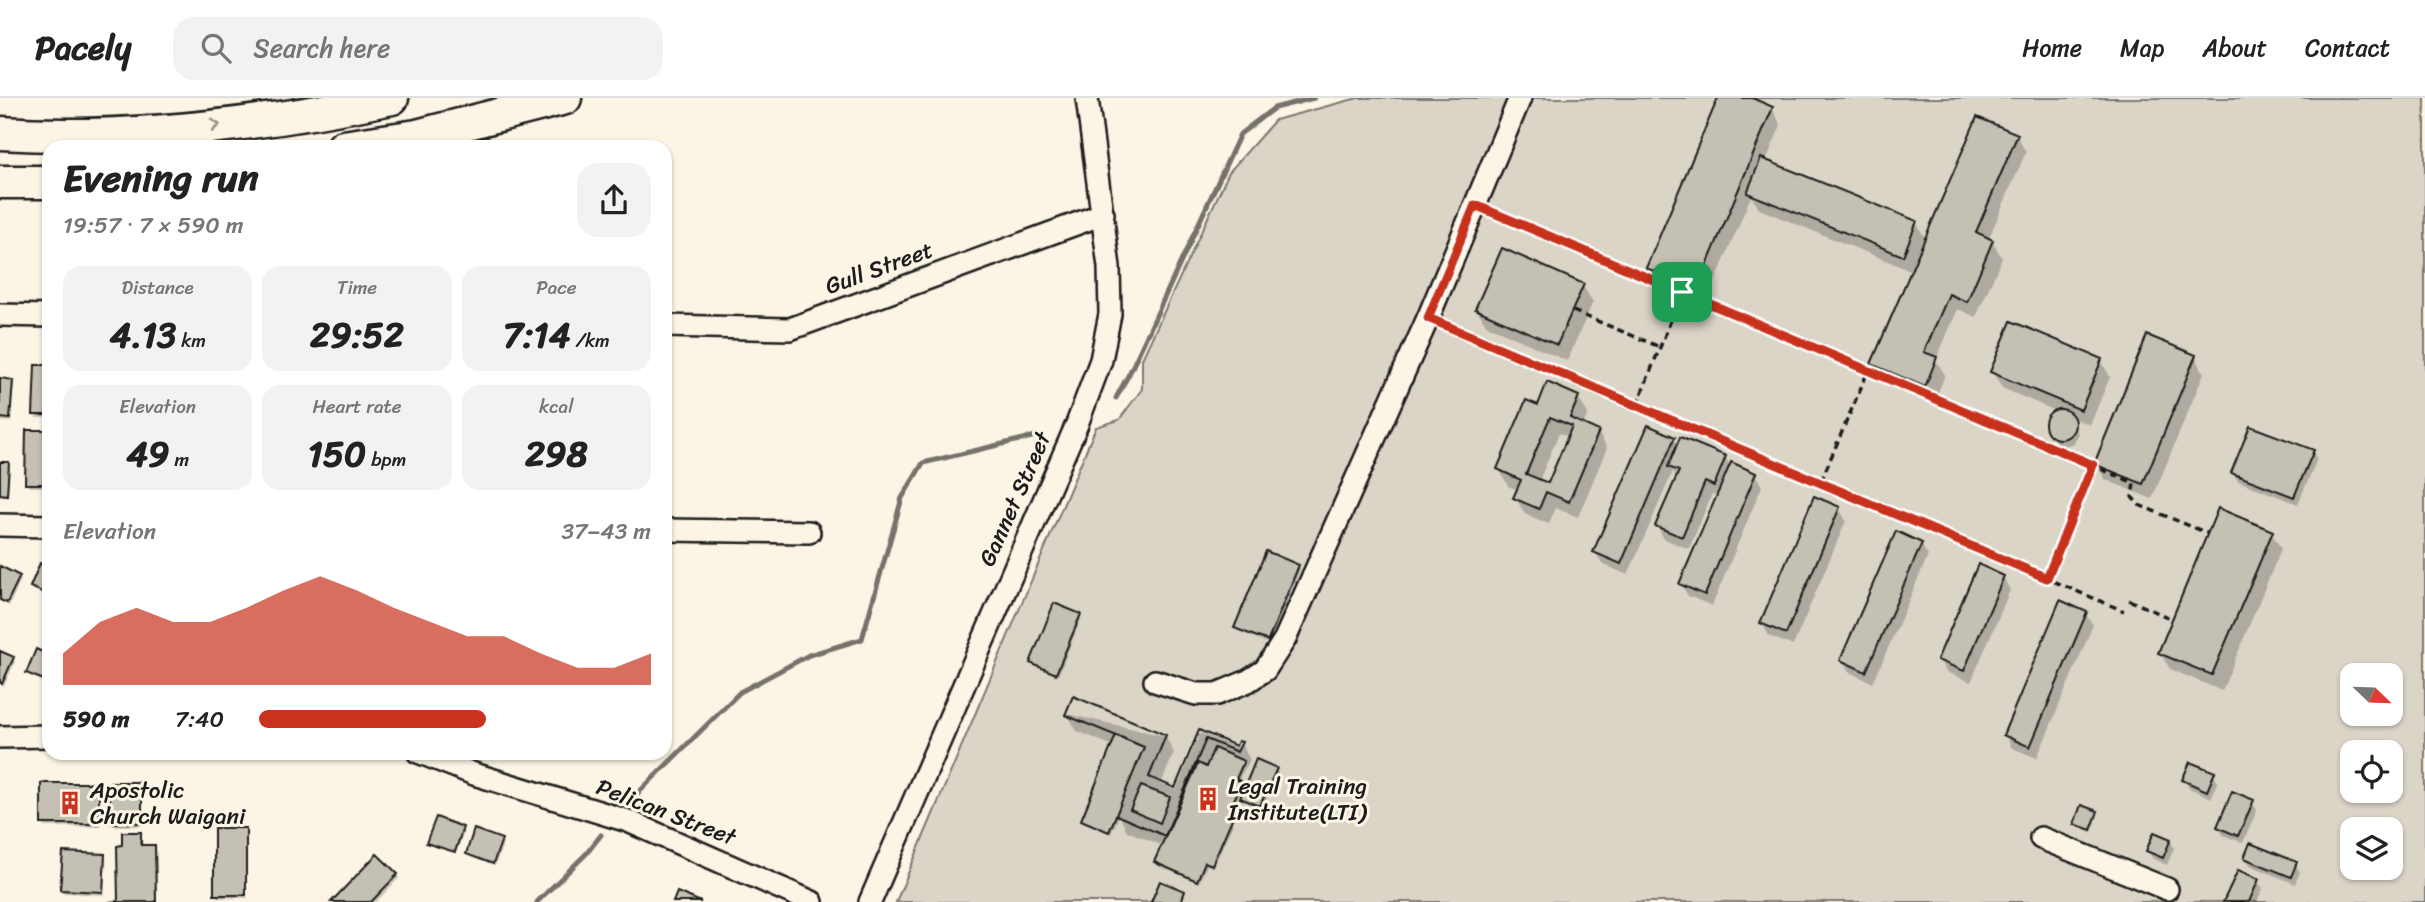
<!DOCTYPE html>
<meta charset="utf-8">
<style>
:root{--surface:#fff;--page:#f2f2f2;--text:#222;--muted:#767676;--line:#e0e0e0;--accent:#c8321e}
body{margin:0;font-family:Sriracha,sans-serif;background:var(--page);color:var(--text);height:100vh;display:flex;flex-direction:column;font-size:26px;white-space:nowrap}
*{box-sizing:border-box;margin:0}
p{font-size:23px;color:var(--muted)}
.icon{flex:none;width:38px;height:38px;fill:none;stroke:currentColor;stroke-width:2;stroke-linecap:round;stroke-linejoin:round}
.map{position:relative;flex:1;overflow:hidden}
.sheet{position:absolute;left:42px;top:42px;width:630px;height:620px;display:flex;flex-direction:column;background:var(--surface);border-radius:21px;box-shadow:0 2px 5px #0004}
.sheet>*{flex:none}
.needle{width:46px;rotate:113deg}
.buttons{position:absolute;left:2340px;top:565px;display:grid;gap:14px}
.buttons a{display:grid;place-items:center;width:63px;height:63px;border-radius:14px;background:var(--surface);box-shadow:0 2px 5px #0004;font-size:35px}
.pin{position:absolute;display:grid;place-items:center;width:60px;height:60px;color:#fff;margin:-30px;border-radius:14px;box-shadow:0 4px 10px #0006}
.round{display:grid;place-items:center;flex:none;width:74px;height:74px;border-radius:21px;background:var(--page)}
.overview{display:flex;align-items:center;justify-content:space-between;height:119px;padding:0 21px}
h1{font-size:38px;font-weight:700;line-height:52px}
.metrics{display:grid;grid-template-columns:repeat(3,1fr);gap:10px;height:119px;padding:7px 21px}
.metrics div{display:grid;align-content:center;border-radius:18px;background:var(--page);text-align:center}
.metrics b{font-size:35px;font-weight:700}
.metrics small{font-size:19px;font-weight:400}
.metrics p{font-size:19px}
.chart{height:196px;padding:14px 21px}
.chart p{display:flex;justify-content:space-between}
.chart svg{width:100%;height:126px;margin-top:7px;fill:var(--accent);opacity:.7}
ul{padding:0 21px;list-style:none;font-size:23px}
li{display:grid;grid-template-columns:112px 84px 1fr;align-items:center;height:52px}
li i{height:18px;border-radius:9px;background:var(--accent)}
header{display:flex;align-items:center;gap:42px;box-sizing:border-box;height:98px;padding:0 35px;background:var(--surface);border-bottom:2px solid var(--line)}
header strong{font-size:33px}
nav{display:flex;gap:38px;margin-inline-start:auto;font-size:24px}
.search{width:490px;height:63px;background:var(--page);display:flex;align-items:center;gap:18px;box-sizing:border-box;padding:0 24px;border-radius:21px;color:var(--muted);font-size:26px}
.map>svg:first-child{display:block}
</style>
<header>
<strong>Pacely</strong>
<div class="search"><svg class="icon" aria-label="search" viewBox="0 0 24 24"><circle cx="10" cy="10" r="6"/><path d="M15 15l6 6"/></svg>Search here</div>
<nav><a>Home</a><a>Map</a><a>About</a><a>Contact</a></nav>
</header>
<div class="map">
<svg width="2425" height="804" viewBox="0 0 2425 804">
<rect width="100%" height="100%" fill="#fcf5e5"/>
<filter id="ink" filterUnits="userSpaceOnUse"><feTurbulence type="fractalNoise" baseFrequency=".0143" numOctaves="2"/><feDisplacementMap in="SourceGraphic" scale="14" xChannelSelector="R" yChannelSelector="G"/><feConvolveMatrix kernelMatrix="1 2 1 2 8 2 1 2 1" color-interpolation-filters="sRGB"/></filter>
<g filter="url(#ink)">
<path fill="#dbd5c8" stroke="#7c7872" stroke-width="2" fill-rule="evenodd" d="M1358,0H2425V804H896L1096,329L1119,322L1142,291V261L1229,74L1275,22ZM2352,578H2390V616H2352ZM2352,654H2390V693H2352ZM2352,732H2390V770H2352Z"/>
<path fill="#0003" fill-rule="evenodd" d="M1719,0H1747L1772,10L1781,27L1766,63L1916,124L1926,142L2017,38L2026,54L1988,142L1992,143L2002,160L1976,219L1958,211L1936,262L1945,277L1934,304L1882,282L1873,266L1912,173L1759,111L1751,98L1706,206L1658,186L1648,170Z
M1583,188L1593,204L1567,263L1486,227L1477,211Z
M2195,258L2204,275L2152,401L2106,382L2096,366Z
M2101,262L2110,279L2090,327L2071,319L2078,335L2074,345L2065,348L2055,344L2047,326L2051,316L2058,314L2002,290L1992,274Z
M49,269V320H36L34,316Z
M0,282L12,283L14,287L11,324L0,323Z
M1578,299L1588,316L1583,327L1598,334L1607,350L1578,419L1555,410L1549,426L1525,416L1515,399L1518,392L1508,388L1499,371L1538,309ZM1559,335L1569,339L1549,388L1539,383Z
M49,334V389H29L27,386Z
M1674,341L1679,348L1725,360L1731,369L1755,376L1762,388L1712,508L1688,498L1681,486L1718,398L1712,396L1689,451L1664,441L1657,428L1677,381L1673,373L1628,477L1602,466L1595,454Z
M2312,353L2317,361L2298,406L2238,383L2233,375Z
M0,365L8,366L10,369L8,399H0Z
M1839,410L1846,423L1793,548L1769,538L1762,525Z
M2271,434L2281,451L2222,593L2170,571L2160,555Z
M1921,446L1928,458L1873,585L1849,574L1842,562Z
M1298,468L1300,471L1270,546L1238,533L1236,530Z
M0,470L19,479L21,482L9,508L0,503Z
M2003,479L2010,492L1971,584L1946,574L1939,561Z
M2085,515L2093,527L2037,660L2012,650L2005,637Z
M1079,517L1081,521L1058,578L1034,568L1032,565Z
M0,555L13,560L15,564L4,588L0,586Z
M49,559V586L30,578L28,575Z
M1067,616L1165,638L1174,655L1161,686L1176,692L1200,635L1237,650L1241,645L1250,662L1237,684L1245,692L1276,671L1278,675L1262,711L1244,703L1240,696L1229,721L1233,726L1213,770L1207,767L1199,785L1158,768L1156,764L1163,748L1127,733L1119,718L1111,736L1085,725L1083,722L1113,648L1077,633Z
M2213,676L2218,684L2211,700L2189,690L2184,682Z
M98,686L100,690V729H45L43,726Z
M141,686L143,690V728H113L111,725Z
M2252,704L2257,712L2243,745L2223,737L2219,729Z
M2096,714L2098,718L2092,734L2078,729L2076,725Z
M462,731L464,734L457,753L429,744Z
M245,732L247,735V800H218L216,797Z
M140,736L142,749H154L156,752L157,804H120Z
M501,742L503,746L495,768L470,759L468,756Z
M2170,742L2174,750L2167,767L2153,761L2148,753Z
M104,758L106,761L104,797L64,795L62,792Z
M2246,760L2295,766L2300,774L2295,786L2250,767Z
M397,777L399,780L376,804H333Z
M2258,783L2263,791L2257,804H2225Z"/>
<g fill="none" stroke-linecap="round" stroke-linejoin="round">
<path stroke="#75726c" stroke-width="5" d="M1116,300L1130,274L1240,36L1274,10L1314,0
M631,702L740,594L809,557L862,541L902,400L923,365L1036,338
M537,804L586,756L601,737"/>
</g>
<path fill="#c4c0b3" stroke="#1c1c1c" stroke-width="2" fill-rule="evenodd" d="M1718,0H1752L1773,9L1697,191L1646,170Z
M1977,19L2018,36L1976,134L1993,142L1967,204L1949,196L1924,254L1937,259L1925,289L1871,266Z
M1761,60L1917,123L1903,158L1747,95Z
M1502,150L1584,186L1557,247L1475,211Z
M2011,223L2102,261L2081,312L1990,274Z
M2147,237L2196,257L2143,386L2094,366Z
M35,267H49V317H33Z
M0,280L13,282L10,321L0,320Z
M1547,284L1579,298L1570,320L1599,333L1569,404L1546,394L1539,411L1513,400L1521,382L1497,371L1526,302L1538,307ZM1550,319L1572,328L1548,385L1526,376Z
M2045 326a15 15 0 1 1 30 0a15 15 0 1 1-30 0Z
M1648,327L1675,339L1621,466L1593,454Z
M2250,328L2314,352L2294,399L2231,375Z
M26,332H49V386H25Z
M1680,339L1726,358L1714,388L1705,384L1682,439L1655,428L1679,373L1668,369Z
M0,364H9L7,397L0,396Z
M1731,364L1756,375L1705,497L1679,486Z
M1814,398L1840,409L1786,536L1760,525Z
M2218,410L2273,433L2212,577L2158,555Z
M1896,433L1922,445L1866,574L1840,562Z
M1266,453L1299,467L1268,543L1234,530Z
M40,465L49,468V497L30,489Z
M1978,466L2004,478L1964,573L1937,562Z
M0,468L20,478L7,505L0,502Z
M2060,502L2087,514L2030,649L2003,637Z
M1054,505L1081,516L1056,576L1030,565Z
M36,551L49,557V584L26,575Z
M0,553L14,559L2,586L0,584Z
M1073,598L1166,637L1149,679L1175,690L1199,632L1236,648L1238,643L1242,644L1237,654L1206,641L1165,738L1116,717L1144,649L1065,617ZM1141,688L1170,699L1160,725L1130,712Z
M1073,598L1166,637L1149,679L1175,690L1199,632L1236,648L1238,643L1242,644L1237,654L1206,641L1165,738L1116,717L1144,649L1065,617Z
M1116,637L1144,649L1109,734L1081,722Z
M1214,650L1244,663L1236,681L1242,684L1227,718L1232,721L1212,767L1205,764L1197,783L1154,764L1198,665L1206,669Z
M1256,661L1277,670L1260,708L1240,700Z
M2190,664L2215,674L2207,693L2182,682Z
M110,684H142V725H110Z
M41,685H99V726H41Z
M2232,693L2254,702L2238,738L2217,729Z
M2081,707L2098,713L2091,732L2074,726Z
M436,719L463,729L455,754L426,745Z
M214,730H246V797H214Z
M474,731L502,741L493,766L466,756Z
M122,734H141V747H155L156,804H109L118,803L117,748L122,747Z
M2154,734L2171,741L2163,760L2146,753Z
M2250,745L2297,764L2291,779L2244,760Z
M63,754L105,756L103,794L60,792Z
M377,756L398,776L371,804H331Z
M2238,772L2259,781L2249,804H2223Z
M1160,783L1185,793L1181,804H1151Z
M677,794L701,804H673Z"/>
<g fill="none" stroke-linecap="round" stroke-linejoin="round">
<g stroke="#1c1c1c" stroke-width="26">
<path id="minor" d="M0,217L49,218
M665,228L790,231L1103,116
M0,427L49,428
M665,432L809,434
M1155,583L1196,596H1217L1248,583L1265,572L1285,541L1428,220L1520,0
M0,639L49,638
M418,654L474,676L628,723L812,804
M2041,740L2167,791
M870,804L1077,326L1101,262L1110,216L1109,169L1087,0"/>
</g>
<g stroke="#1c1c1c" stroke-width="37">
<path id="highway" d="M0,35C129,43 266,26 392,0
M343,49L417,38L565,0
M0,84H49"/>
</g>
<path stroke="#1c1c1c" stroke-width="3.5" stroke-dasharray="7 5" stroke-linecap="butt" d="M1493,115L2134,385L2132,399L2139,407L2207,435
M1573,213L1660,249
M1446,228L2124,513
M1637,307L1682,194
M1821,383L1868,273
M2047,480L2093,367
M2129,502L2172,521"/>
<use href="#minor" stroke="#fcf5e5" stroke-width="21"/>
<use href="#highway" stroke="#fcf5e5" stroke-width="32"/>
</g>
<defs><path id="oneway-chevron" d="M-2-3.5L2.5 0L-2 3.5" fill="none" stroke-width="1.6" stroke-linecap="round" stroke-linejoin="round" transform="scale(1.75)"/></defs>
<use stroke="#97938b" href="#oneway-chevron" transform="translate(215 27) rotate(-5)"/>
</g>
<g fill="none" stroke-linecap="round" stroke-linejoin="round" filter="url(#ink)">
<g stroke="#fff" stroke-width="14">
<path id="route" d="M1475,107L2093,367L2047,480L1428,220Z"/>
</g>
<use href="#route" stroke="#c8321e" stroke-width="9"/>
</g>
<defs>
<g id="building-bare" transform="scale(1.89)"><path d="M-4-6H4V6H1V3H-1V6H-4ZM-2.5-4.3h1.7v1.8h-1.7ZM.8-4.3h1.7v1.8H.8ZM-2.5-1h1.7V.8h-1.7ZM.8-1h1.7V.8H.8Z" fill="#c8321e" stroke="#fcf5e5" stroke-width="2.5" paint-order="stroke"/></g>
</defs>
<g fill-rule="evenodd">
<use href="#building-bare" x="1208" y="701"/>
<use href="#building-bare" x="70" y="705"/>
</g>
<g text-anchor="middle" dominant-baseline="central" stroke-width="6" stroke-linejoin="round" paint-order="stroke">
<g font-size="23" fill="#1c1c1c" stroke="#fcf5e5">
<text transform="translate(879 170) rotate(-20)">Gull Street</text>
<text transform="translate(1015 401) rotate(-66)">Gannet Street</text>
<text transform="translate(666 714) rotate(21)">Pelican Street</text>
</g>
<g font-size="23" fill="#1c1c1c" stroke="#fcf5e5" text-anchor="start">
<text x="1228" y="688">Legal Training<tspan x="1228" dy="26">Institute(LTI)</tspan></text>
<text x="90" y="692">Apostolic<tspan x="90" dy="26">Church Waigani</tspan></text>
</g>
</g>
</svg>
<div class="buttons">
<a><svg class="needle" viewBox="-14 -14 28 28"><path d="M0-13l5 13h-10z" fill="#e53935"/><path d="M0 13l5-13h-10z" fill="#767676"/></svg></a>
<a><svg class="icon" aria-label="locate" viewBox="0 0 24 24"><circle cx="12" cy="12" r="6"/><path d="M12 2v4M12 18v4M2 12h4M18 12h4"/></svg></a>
<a><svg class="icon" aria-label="layers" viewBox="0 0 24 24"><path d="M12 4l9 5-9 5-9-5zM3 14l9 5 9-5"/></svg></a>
</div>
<div class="pin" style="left:1682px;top:194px;background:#1e9e55"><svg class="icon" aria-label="arrive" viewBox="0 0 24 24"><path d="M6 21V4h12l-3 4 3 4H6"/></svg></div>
<section class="sheet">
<div class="overview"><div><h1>Evening run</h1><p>19:57 · 7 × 590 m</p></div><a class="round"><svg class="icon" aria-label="share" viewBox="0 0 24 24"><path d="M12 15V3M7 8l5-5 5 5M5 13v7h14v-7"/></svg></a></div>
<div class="metrics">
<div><p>Distance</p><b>4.13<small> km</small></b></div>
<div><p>Time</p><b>29:52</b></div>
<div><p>Pace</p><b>7:14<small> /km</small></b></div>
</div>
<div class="metrics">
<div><p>Elevation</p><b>49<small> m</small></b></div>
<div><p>Heart rate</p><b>150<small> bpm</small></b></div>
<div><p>kcal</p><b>298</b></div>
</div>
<div class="chart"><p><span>Elevation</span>37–43 m</p>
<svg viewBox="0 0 160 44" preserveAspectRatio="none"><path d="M0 44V33L10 22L20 17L30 22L40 22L50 17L60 11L70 6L80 11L90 17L100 22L110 27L120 27L130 33L140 38L150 38L160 33V44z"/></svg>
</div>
<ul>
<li><b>590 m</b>7:40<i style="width:58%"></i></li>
</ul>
</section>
</div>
